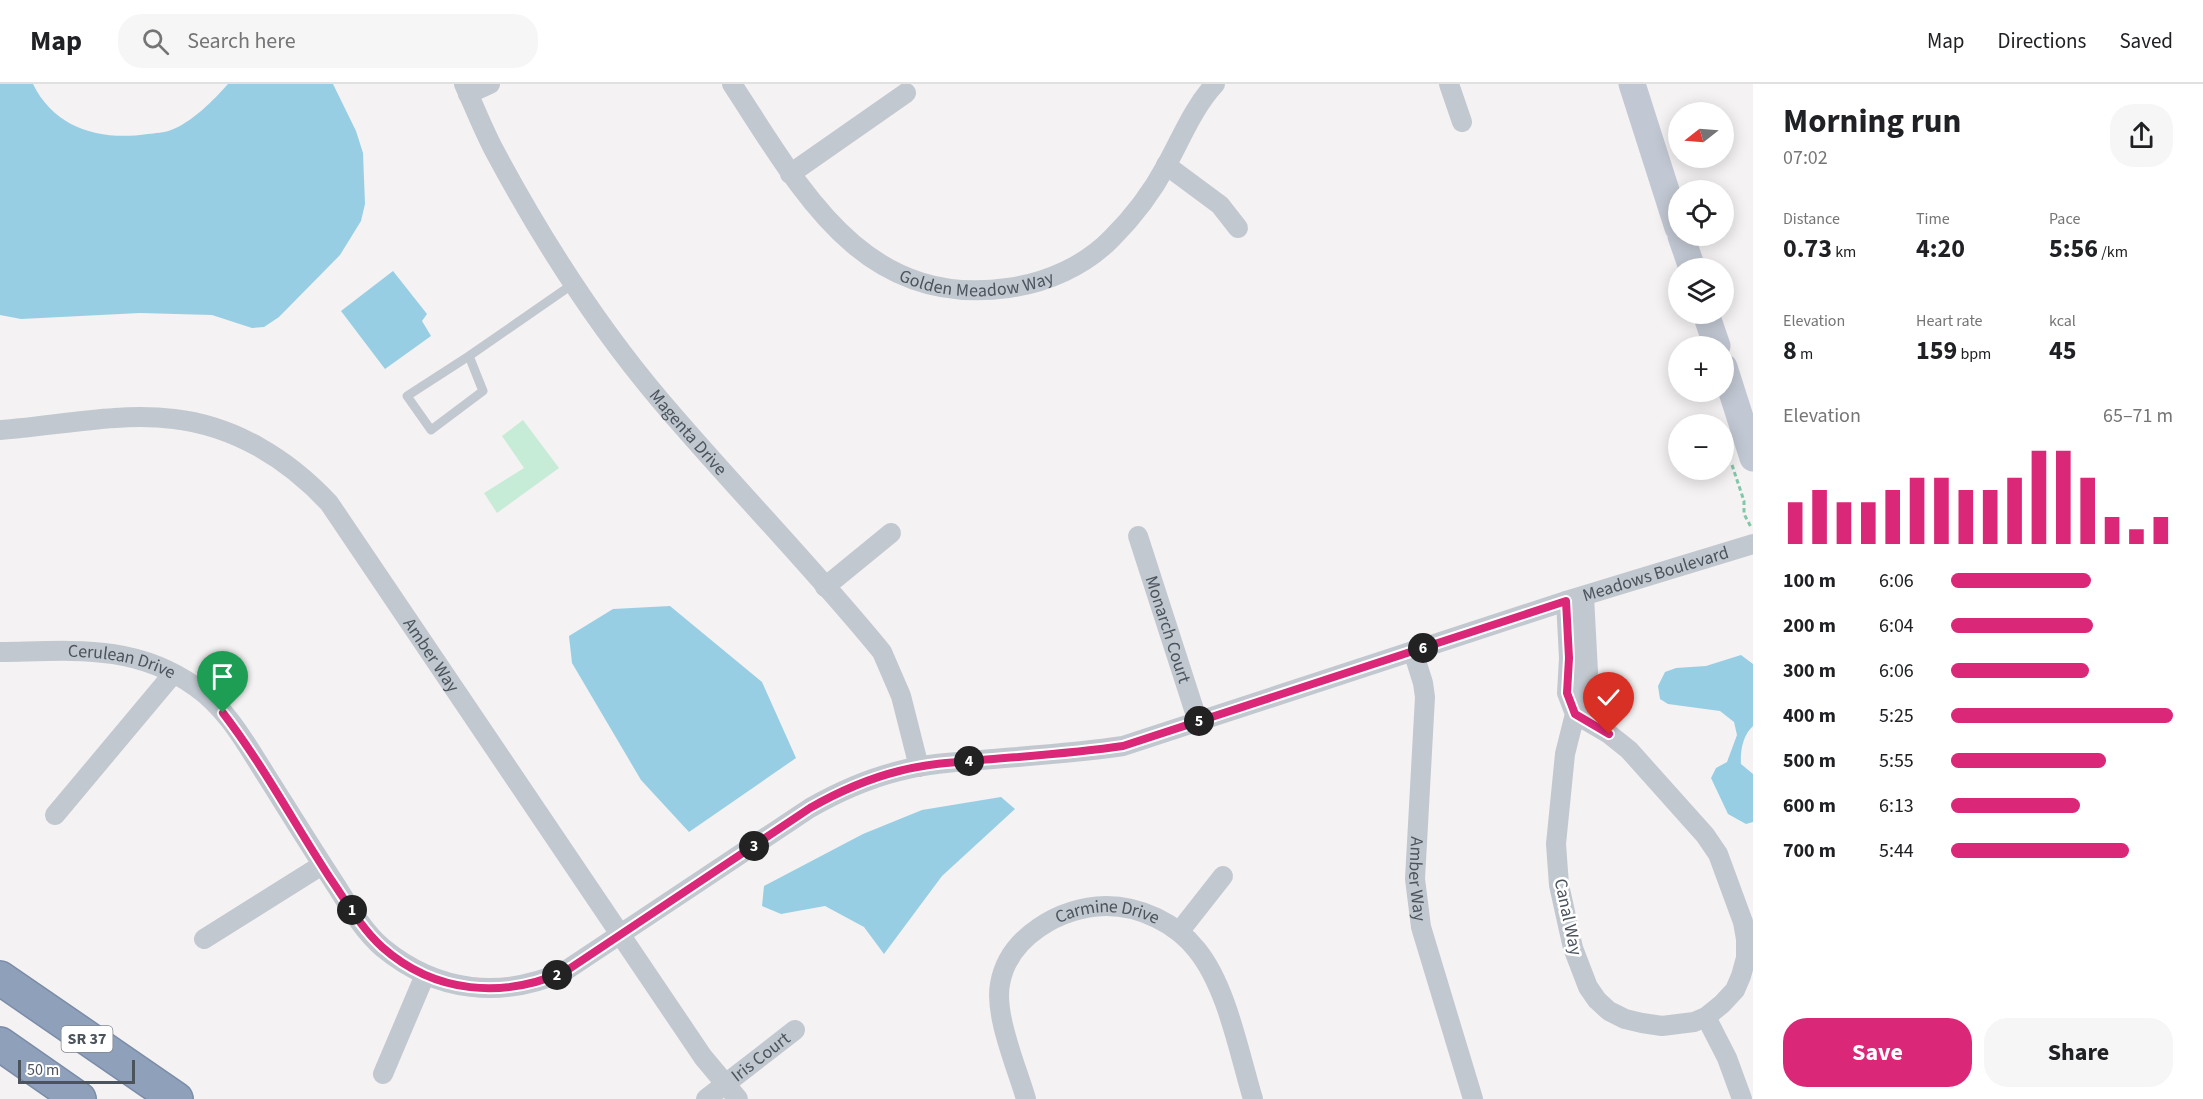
<!DOCTYPE html>
<meta charset="utf-8">
<style>
:root{--surface:#fff;--page:#f6f6f6;--text:#202124;--muted:#757577;--line:#e0e0e0;--accent:#db2777}
body{margin:0;font-family:"Source Sans 3",sans-serif;background:var(--page);color:var(--text);height:100vh;display:flex;flex-direction:column;font-size:22px;white-space:nowrap}
*{box-sizing:border-box;margin:0}
p{font-size:20px;color:var(--muted)}
.icon{flex:none;width:33px;height:33px;fill:none;stroke:currentColor;stroke-width:2;stroke-linecap:round;stroke-linejoin:round}
.map{position:relative;flex:1;overflow:hidden}
.drawer{display:flex;flex-direction:column;background:var(--surface);width:450px}
.drawer>*{flex:none}
.needle{width:39px;rotate:253deg}
.tools{position:absolute;left:1668px;top:18px;display:grid;gap:12px}
.tools a{display:grid;place-items:center;width:66px;height:66px;border-radius:50%;background:var(--surface);box-shadow:0 3px 15px #0003;font-size:30px}
.scale{position:absolute;left:18px;bottom:15px;width:117px;box-sizing:border-box;padding-left:6px;border:3px solid #4b535d;border-top:0;font-size:16px;line-height:21px;white-space:nowrap;color:#4b535d;-webkit-text-stroke:4px #fff;paint-order:stroke}
.pin{position:absolute;display:grid;place-items:center;width:51px;height:51px;color:#fff;margin:-62px -26px;border-radius:50% 50% 50% 0;rotate:-45deg;box-shadow:0 0 6px #0007}
.pin .icon{rotate:45deg}
.km{position:absolute;width:30px;height:30px;margin:-15px;border-radius:50%;background:#222;color:#fff;font-size:16px;line-height:30px;text-align:center}
.round{display:grid;place-items:center;flex:none;width:63px;height:63px;border-radius:24px;background:var(--page)}
.headline{display:flex;align-items:center;justify-content:space-between;height:102px;padding:0 30px}
h1{font-size:33px;font-weight:700;line-height:45px}
.stats{display:grid;grid-template-columns:repeat(3,1fr);gap:9px;height:102px;padding:6px 30px}
.stats div{display:grid;align-content:center}
.stats b{font-size:26px;font-weight:700}
.stats small{font-size:16px;font-weight:400}
.stats p{font-size:16px}
.chart{height:168px;padding:12px 30px}
.chart p{display:flex;justify-content:space-between}
.chart svg{width:100%;height:108px;margin-top:6px;stroke:var(--accent);stroke-width:6}
.primary-button{display:flex;gap:12px;margin-top:auto;padding:12px 30px}
.primary-button a{flex:1;height:69px;border-radius:24px;background:var(--accent);color:#fff;font-size:24px;font-weight:700;line-height:69px;text-align:center}
.primary-button a+a{background:var(--page);color:var(--text)}
ul{padding:0 30px;list-style:none;font-size:20px}
li{display:grid;grid-template-columns:96px 72px 1fr;align-items:center;height:45px}
li i{height:15px;border-radius:8px;background:var(--accent)}
header{display:flex;align-items:center;gap:36px;box-sizing:border-box;height:84px;padding:0 30px;background:var(--surface);border-bottom:2px solid var(--line)}
header strong{font-size:28px}
nav{display:flex;gap:33px;margin-inline-start:auto;font-size:21px}
.search{width:420px;height:54px;background:var(--page);display:flex;align-items:center;gap:15px;box-sizing:border-box;padding:0 21px;border-radius:24px;color:var(--muted);font-size:22px}
main{display:flex;flex:1;min-height:0}
.map>svg:first-child{display:block}
</style>
<header>
<strong>Map</strong>
<div class="search"><svg class="icon" aria-label="search" viewBox="0 0 24 24"><circle cx="10" cy="10" r="6"/><path d="M15 15l6 6"/></svg>Search here</div>
<nav><a>Map</a><a>Directions</a><a>Saved</a></nav>
</header>
<main>
<div class="map">
<svg width="1753" height="1015" viewBox="0 0 1753 1015">
<rect width="100%" height="100%" fill="#f4f2f2"/>
<path fill="#c6ecd8" d="M523,336L559,384L497,429L484,409L524,384L502,352Z"/>
<path fill="#97cee4" d="M0,0H33C55,45 101,57 148,50C155,49 164,49 171,46C191,39 214,16 228,0H333L356,47L363,69L365,120L361,137L340,171L279,233L264,243L252,244L212,231L140,229L21,235L0,231Z
M393,187L427,230L422,237L431,252L385,285L341,227Z
M670,522L762,598L796,674L689,748L641,696L572,579L569,552L613,525Z
M1741,571L1753,580V642C1743,651 1740,667 1741,680L1753,690V738L1746,740L1728,730L1711,694L1716,684L1727,678L1737,651L1734,638L1720,627L1668,620L1660,615L1658,602L1665,588L1676,584L1706,582Z
M1001,713L1015,725L942,792L884,870L864,843L825,822L781,830L762,822L764,802L863,750L922,726Z"/>
<g fill="none" stroke-linecap="round" stroke-linejoin="round">
<g stroke="#7a8ca7" stroke-width="36">
<path id="highway" d="M0,894L176,1015
M0,960L79,1015"/>
</g>
<path stroke="#81c7aa" stroke-width="3" stroke-dasharray="4.5 3" stroke-linecap="butt" d="M1717,338L1718,340
M1732,381L1744,417V430L1751,443"/>
<path stroke="#c1c8cf" stroke-width="9" d="M469,272L407,312L431,346L483,307L469,272L573,200"/>
<g stroke="#c1c8cf" stroke-width="20">
<path id="s1" d="M464,0C474,22 483,45 494,66C541,154 595,239 660,316C732,401 811,481 882,568L901,612L919,683"/>
<path id="s2" d="M732,0C800,103 861,225 1008,204C1046,199 1085,182 1112,154C1133,133 1152,108 1166,82C1182,53 1193,24 1215,0"/>
<path d="M1449,0L1462,38"/>
<path d="M468,10L490,0"/>
<path d="M1166,81L1220,121L1238,144"/>
<path d="M790,90L906,9"/>
<path id="s3" d="M0,346C57,342 117,328 174,335C235,342 288,375 329,419L703,973L738,1015"/>
<path id="s4" d="M1138,452L1198,638"/>
<path d="M825,503L891,449"/>
<path d="M1566,517L1569,574L1567,609L1575,630L1609,650L1629,666L1705,751L1718,770L1743,838L1746,855V874L1741,892L1735,906L1722,920L1706,933L1694,938L1662,942L1642,939L1625,935L1609,927L1597,916L1588,903L1573,864L1559,801L1556,760L1565,670L1575,630L1585,610L1588,588L1584,512"/>
<path id="s5" d="M1413,567L1423,599L1425,613L1415,795L1421,843L1473,1015"/>
<path id="s6" d="M0,568C72,567 134,559 196,603C226,624 245,658 264,688C288,726 312,765 337,803C350,824 364,848 383,864C438,909 502,915 565,887L810,724C838,708 867,695 899,687C925,680 954,678 981,676C1028,672 1076,669 1123,662L1566,517L1753,460"/>
<path d="M55,731L173,590"/>
<path d="M1179,848L1223,792"/>
<path d="M204,855L322,781"/>
<path d="M1706,933L1727,974L1742,1015"/>
<path d="M383,990L425,891"/>
<path id="s7" d="M706,1015L795,946"/>
<path id="s8" d="M1026,1015C1017,984 994,931 1000,900C1008,853 1060,823 1106,822C1140,822 1176,839 1197,866C1227,903 1239,969 1253,1015"/>
</g>
<path stroke="#c2c8d3" stroke-width="27" d="M1632,0L1678,144
M1681,152L1692,184
M1706,230L1717,262
M1724,283L1753,374"/>
<use href="#highway" stroke="#8fa0bb" stroke-width="33"/>
</g>
<g fill="none" stroke-linecap="round" stroke-linejoin="round">
<g stroke="#fff" stroke-width="12">
<path id="route" d="M223,629C263,681 294,739 330,794C346,817 361,844 382,863C435,910 503,915 566,887L810,724C838,708 867,695 899,687C925,680 954,678 981,676C1028,672 1076,669 1123,662L1566,517L1569,574L1567,609L1575,630L1609,650"/>
</g>
<use href="#route" stroke="#db2777" stroke-width="8"/>
</g>
<g text-anchor="middle" dominant-baseline="central" stroke-width="5" stroke-linejoin="round" paint-order="stroke">
<rect fill="#fff" stroke="#81878e" stroke-width="1.5" x="61.5" y="942" width="51" height="26" rx="4.5"/>
<g font-size="16" font-weight="bold" fill="#4b535d">
<text x="87" y="955">SR 37</text>
</g>
<g font-size="18" fill="#4b535d" stroke="#fff">
<text stroke="none"><textPath href="#s2" startOffset="336">Golden Meadow Way</textPath></text>
<text stroke="none"><textPath href="#s1" startOffset="416">Magenta Drive</textPath></text>
<text stroke="none"><textPath href="#s6" startOffset="1896">Meadows Boulevard</textPath></text>
<text stroke="none"><textPath href="#s4" startOffset="98">Monarch Court</textPath></text>
<text stroke="none"><textPath href="#s3" startOffset="538">Amber Way</textPath></text>
<text stroke="none"><textPath href="#s6" startOffset="123">Cerulean Drive</textPath></text>
<text stroke="none"><textPath href="#s5" startOffset="230">Amber Way</textPath></text>
<text transform="translate(1568 833) rotate(78)">Canal Way</text>
<text stroke="none"><textPath href="#s8" startOffset="262">Carmine Drive</textPath></text>
<text stroke="none"><textPath href="#s7" startOffset="69">Iris Court</textPath></text>
</g>
</g>
</svg>
<div class="tools">
<a><svg class="needle" viewBox="-14 -14 28 28"><path d="M0-13l5 13h-10z" fill="#e53935"/><path d="M0 13l5-13h-10z" fill="#757577"/></svg></a>
<a><svg class="icon" aria-label="locate" viewBox="0 0 24 24"><circle cx="12" cy="12" r="6"/><path d="M12 2v4M12 18v4M2 12h4M18 12h4"/></svg></a>
<a><svg class="icon" aria-label="layers" viewBox="0 0 24 24"><path d="M12 4l9 5-9 5-9-5zM3 14l9 5 9-5"/></svg></a>
<a>+</a>
<a>−</a>
</div>
<div class="scale">50 m</div>
<div class="pin" style="left:223px;top:629px;background:#1e9e55"><svg class="icon" aria-label="arrive" viewBox="0 0 24 24"><path d="M6 21V4h12l-3 4 3 4H6"/></svg></div>
<div class="pin" style="left:1609px;top:650px;background:#d93025"><svg class="icon" aria-label="check" viewBox="0 0 24 24"><path d="M5 12l5 5 9-10"/></svg></div>
<b class="km" style="left:352px;top:826px">1</b>
<b class="km" style="left:557px;top:891px">2</b>
<b class="km" style="left:754px;top:762px">3</b>
<b class="km" style="left:969px;top:677px">4</b>
<b class="km" style="left:1199px;top:637px">5</b>
<b class="km" style="left:1423px;top:564px">6</b>
</div>
<section class="drawer">
<div class="headline"><div><h1>Morning run</h1><p>07:02</p></div><a class="round"><svg class="icon" aria-label="share" viewBox="0 0 24 24"><path d="M12 15V3M7 8l5-5 5 5M5 13v7h14v-7"/></svg></a></div>
<div class="stats">
<div><p>Distance</p><b>0.73<small> km</small></b></div>
<div><p>Time</p><b>4:20</b></div>
<div><p>Pace</p><b>5:56<small> /km</small></b></div>
</div>
<div class="stats">
<div><p>Elevation</p><b>8<small> m</small></b></div>
<div><p>Heart rate</p><b>159<small> bpm</small></b></div>
<div><p>kcal</p><b>45</b></div>
</div>
<div class="chart"><p><span>Elevation</span>65–71 m</p>
<svg viewBox="0 0 160 44" preserveAspectRatio="none"><path d="M5 44V27M15 44V22M25 44V27M35 44V27M45 44V22M55 44V17M65 44V17M75 44V22M85 44V22M95 44V17M105 44V6M115 44V6M125 44V17M135 44V33M145 44V38M155 44V33"/></svg>
</div>
<ul>
<li><b>100 m</b>6:06<i style="width:63%"></i></li>
<li><b>200 m</b>6:04<i style="width:64%"></i></li>
<li><b>300 m</b>6:06<i style="width:62%"></i></li>
<li><b>400 m</b>5:25<i style="width:100%"></i></li>
<li><b>500 m</b>5:55<i style="width:70%"></i></li>
<li><b>600 m</b>6:13<i style="width:58%"></i></li>
<li><b>700 m</b>5:44<i style="width:80%"></i></li>
</ul>
<div class="primary-button"><a>Save</a><a>Share</a></div>
</section>
</main>
